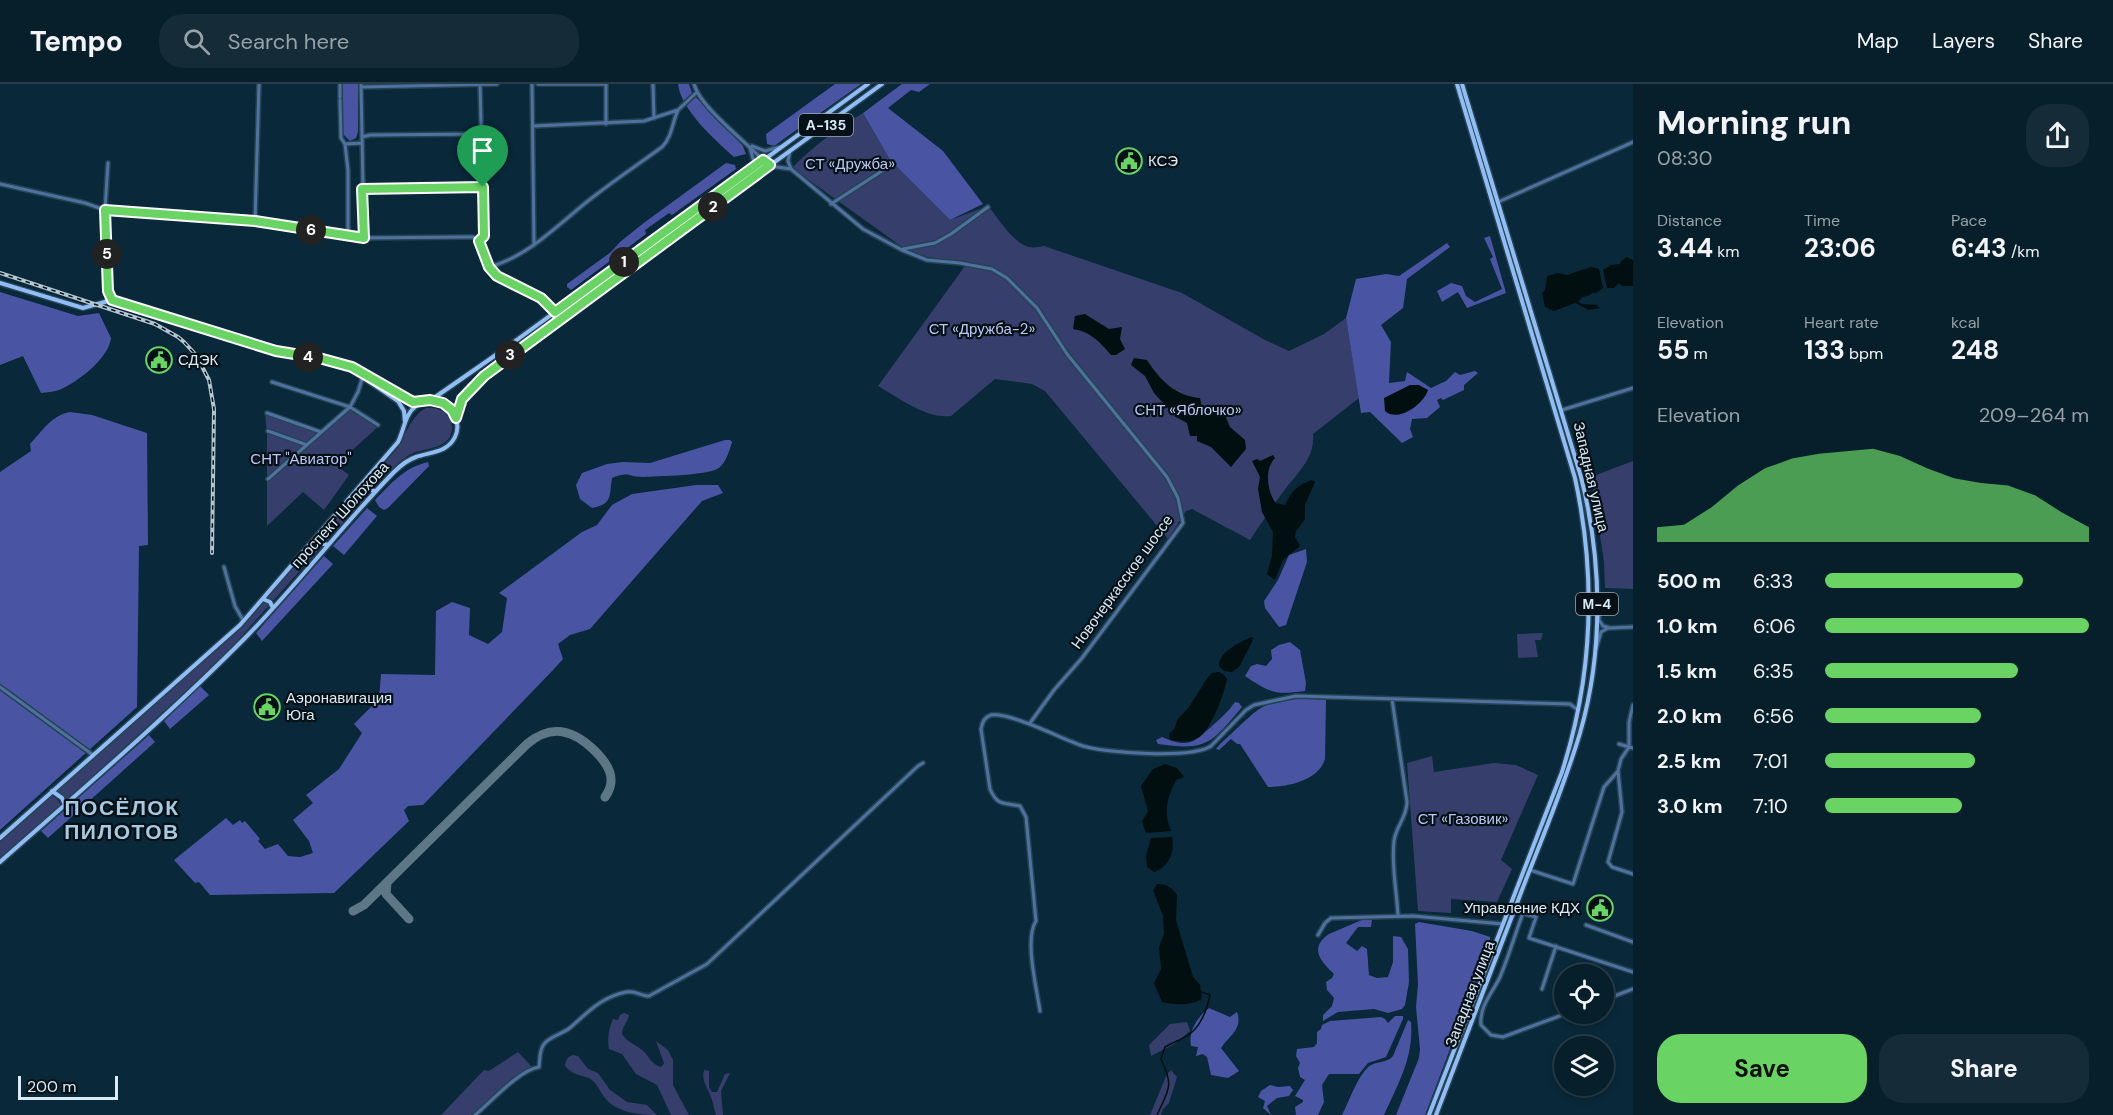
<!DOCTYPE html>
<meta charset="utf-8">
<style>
:root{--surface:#071e2b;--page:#152b37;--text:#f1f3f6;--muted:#98a2a9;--line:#283c47;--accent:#69d464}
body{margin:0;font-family:"DM Sans",sans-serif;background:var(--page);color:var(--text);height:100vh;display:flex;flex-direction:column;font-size:22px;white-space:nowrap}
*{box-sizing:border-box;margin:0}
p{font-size:20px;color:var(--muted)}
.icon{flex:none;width:33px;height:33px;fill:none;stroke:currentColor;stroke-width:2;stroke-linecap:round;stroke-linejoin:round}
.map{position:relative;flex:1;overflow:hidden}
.drawer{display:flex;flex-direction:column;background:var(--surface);width:480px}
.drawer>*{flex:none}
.fabs{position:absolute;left:1554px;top:880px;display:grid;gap:12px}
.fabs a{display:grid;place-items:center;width:60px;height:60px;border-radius:50%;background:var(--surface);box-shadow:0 3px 9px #0003,0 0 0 2px var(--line);font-size:30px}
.scale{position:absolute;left:18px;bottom:15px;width:100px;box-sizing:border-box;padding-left:6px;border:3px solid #daebf6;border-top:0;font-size:16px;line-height:21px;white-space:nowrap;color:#daebf6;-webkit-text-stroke:4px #051017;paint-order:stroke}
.pin{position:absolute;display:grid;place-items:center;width:51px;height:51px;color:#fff;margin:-62px -26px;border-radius:50% 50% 50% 0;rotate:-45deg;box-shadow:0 0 6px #0007}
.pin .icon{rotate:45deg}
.km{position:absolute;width:30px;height:30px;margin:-15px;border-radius:50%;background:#222;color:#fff;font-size:16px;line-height:30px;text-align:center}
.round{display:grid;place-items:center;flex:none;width:63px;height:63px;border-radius:24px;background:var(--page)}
.head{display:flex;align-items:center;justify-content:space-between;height:102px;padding:0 24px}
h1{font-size:33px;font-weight:700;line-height:45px}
.metrics{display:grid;grid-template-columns:repeat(3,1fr);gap:9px;height:102px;padding:6px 24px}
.metrics div{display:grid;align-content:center}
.metrics b{font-size:26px;font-weight:700}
.metrics small{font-size:16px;font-weight:400}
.metrics p{font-size:16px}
.chart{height:168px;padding:12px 24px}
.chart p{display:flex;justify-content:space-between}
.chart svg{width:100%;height:108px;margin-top:6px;fill:var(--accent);opacity:.7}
.button{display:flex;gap:12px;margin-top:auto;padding:12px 24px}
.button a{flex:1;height:69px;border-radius:24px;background:var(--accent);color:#111;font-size:24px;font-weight:700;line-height:69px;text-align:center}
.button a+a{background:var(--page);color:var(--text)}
ul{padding:0 24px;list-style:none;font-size:20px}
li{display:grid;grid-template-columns:96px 72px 1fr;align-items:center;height:45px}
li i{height:15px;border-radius:8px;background:var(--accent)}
header{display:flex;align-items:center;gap:36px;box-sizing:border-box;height:84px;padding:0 30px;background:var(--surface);border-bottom:2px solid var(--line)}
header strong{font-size:28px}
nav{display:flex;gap:33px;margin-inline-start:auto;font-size:21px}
.search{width:420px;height:54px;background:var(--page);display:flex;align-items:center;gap:15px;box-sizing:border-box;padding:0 21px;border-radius:24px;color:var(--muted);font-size:22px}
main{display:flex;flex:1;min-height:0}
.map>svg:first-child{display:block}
</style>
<header>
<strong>Tempo</strong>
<div class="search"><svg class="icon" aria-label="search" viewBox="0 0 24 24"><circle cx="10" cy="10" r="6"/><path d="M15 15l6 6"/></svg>Search here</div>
<nav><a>Map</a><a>Layers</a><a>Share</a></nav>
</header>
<main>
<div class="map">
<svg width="1633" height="1031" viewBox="0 0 1633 1031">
<rect width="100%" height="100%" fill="#092839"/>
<path fill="#363f6b" d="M863,29L890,76L950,136L988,122C998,134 1014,160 1029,163C1034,164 1039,163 1044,162L1182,209L1265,256L1289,267L1324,250L1346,234L1359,314L1313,350C1316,373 1295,392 1283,408C1271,424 1261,440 1250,456L1192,425L1186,427L1168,455L1045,307L1032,300L995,295L951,332C926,335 899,314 878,302L965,182L960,179L928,173L905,165L792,84C813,62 837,45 863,29Z
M348,321L380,341L336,381L349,391L324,426L303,408L267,442V352L265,328L320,347Z
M426,324C432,323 438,324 444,328C449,331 452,338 452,344C451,366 426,363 411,370C400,376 391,386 382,395L223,573L66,717L62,710L56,707L236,549L395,367C405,354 410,332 426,324Z
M1633,377V505L1605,504L1604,478L1591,393Z
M1543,549L1541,556H1535L1538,573L1518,574L1517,550Z
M1432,672L1434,688L1494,679L1516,681L1538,691L1501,776L1512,785L1497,818L1451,815V829L1418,827L1407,679Z
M51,711L57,715L61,721L0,776V756Z
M624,929L629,931C628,939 622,942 622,950C627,958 635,960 642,966C649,972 651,980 661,983L664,979L656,957L668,966L673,976V1001L689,1031H671L657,1001L636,990L622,970L609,965C607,957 609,943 613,935L618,936L620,931Z
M1187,938L1190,947L1176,959L1151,972L1149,961L1170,940Z
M518,968L532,983L471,1031H441L484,986L489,987Z
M573,971L578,972L588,985L598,989L610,1006L627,1018L647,1021L657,1031C640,1031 617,1029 605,1014C601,1009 598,1002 594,998C587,990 575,994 565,982C566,976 567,973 573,971Z
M704,986L709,987V1003L712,1008H717L725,990L730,989L721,1007L723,1031H716C714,1026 714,1021 712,1016C709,1005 701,998 704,986Z
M1171,986L1177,993L1169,1019L1163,1025L1161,1031H1150L1167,990Z"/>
<path fill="#4955a3" d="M343,0H358V48L356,54L350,57L343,50Z
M678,0H689L692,9L743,62L746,70L734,73C715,56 681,26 678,0Z
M835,0H861L774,62L767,60L766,50Z
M902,0H930L919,8L911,6L888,24L943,67L983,120L950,136L890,76L863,29Z
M726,79L735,81L736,85L672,131L669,129L645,146L646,150L571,206L567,203V200L611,168L620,158L645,138Z
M1490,152L1506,209L1467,224L1458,208L1442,218L1437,207L1451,199L1462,202L1466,212L1475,218L1502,205L1490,175L1493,173L1484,154Z
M1447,159L1450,163L1407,195L1403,224L1381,241L1391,258L1389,299L1405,297L1407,288L1431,304L1446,297L1455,288L1460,291L1475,287L1478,289L1464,301V306L1443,316L1441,314L1437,316L1440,323L1427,334L1412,335L1410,345L1413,353L1402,359L1370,328L1361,329L1346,234L1356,195L1386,190L1399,192Z
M0,208L78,232L99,229L111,254C109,274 77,299 59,306C53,308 47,308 41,309L23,272L0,281Z
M70,328L92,331L147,349L148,461L139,462L137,623L0,746V388L31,367L30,360C42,347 52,331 70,328Z
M725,356H730L732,358C730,365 726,378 720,383C711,392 657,392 643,393C628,393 629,387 612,394C609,412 613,420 592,424L580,415L576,401L582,389L607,380L623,378L650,379Z
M428,378L429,382L388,424L384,426L379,423L375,416C392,399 403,384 428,378Z
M696,401H718L723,409L702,417L590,545L570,551L558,560L563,575L554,585L423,721L408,722L404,726L409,737L334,809L210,811L199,798L195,799L174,776L226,734L233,741L240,736L242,739L245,737L260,755L258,757L265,765L278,760L288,772L300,773L313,769L309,757L293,736L313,719L306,711L339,685L362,649L354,640L379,615L381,590L435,591L436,527L452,518L470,524L469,551L488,560L502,548L507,514L499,509L582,448L597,441L612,421L632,410Z
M367,424L377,432L344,471L333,462Z
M1306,465L1307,478L1286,541L1279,543L1265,524L1264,517L1278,496L1289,471Z
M324,472L333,480L262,557L256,549Z
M1290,558L1300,566L1306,599L1305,607C1274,611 1271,609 1245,592L1251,582L1257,580L1266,582L1272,575L1271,566L1279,561Z
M200,602L209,611L170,645L164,637Z
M1303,614L1326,616L1325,675C1319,696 1288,703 1268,703L1240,660H1237L1231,655L1219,666L1216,665C1221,658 1227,654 1233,648C1263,620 1262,619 1303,614Z
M1235,618L1239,619L1242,623C1211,660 1207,667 1158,660L1156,656L1162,653C1188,664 1192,660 1212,642C1222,633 1227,629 1235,618Z
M149,651L155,658L48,754L41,747Z
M1364,835L1372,836L1371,843H1358L1346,859L1357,867L1362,862L1367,865L1369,891L1377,894L1388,893L1393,878V852L1401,853L1408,865L1409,898L1405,921L1402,925L1388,929L1374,925L1338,928L1323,937V931L1332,922L1334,914L1327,906L1326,898L1332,894L1334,890C1320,877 1309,864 1329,850Z
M1419,838L1472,847L1490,853V860L1425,1031H1396L1419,974L1420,965L1416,923L1418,900L1415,840Z
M1209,924L1230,933L1237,928C1243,945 1230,951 1221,964L1239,987L1228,994L1211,991L1207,973L1203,970L1196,972L1198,963L1191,962C1188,947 1198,932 1209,924Z
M1395,932H1403V935L1386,973L1368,979L1359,990H1329L1322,1001L1324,1018L1318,1031H1296L1295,1023L1303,1018V1016L1295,1012L1305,996L1300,993L1298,984L1300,979L1296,972L1297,965L1314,963L1317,959V948L1321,945L1322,941L1330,937L1381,933L1385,935L1388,939Z
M1408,936L1411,938C1414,973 1398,1000 1384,1031H1342C1349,1018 1359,988 1371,981C1379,977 1387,979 1393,972Z
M1270,1001L1278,1003L1290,1002L1293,1006L1289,1012L1277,1014L1267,1022L1271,1031L1263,1024L1265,1017L1258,1013L1261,1007Z"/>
<path fill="#010f10" d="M1627,173L1633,176V202H1622L1619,199L1614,204H1607L1603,186L1611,181L1620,180L1621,177Z
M1591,183L1599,185L1603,204L1596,209H1592L1590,211L1583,213L1578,217L1582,220L1597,221L1600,224L1589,226L1575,219L1554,227L1545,223L1542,209L1545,206L1547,192L1558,189L1567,191Z
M1085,230L1109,245L1122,243L1120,255L1125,265L1116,271H1111C1101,259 1090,247 1073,245L1075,232Z
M1134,274L1147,276C1160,296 1175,312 1200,314L1202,324L1212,331L1222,324L1230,343L1245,356L1246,365L1231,383L1211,363L1197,357V352H1190L1187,339L1176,333L1154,309L1145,292L1131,281Z
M1410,301H1419L1428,306C1424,320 1398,339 1385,327L1384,314Z
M1273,371L1275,374C1264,385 1267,408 1276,419L1285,421C1292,407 1297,401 1312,396L1315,398L1305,421V435L1296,447L1295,453L1300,462L1283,476L1275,496L1267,490L1272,472L1273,448L1262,428L1258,405L1260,393L1252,377L1257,375L1260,377Z
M1251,553L1253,554L1252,558L1239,583L1232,588L1224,587L1219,582C1219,567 1240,559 1251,553Z
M1219,588L1224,591L1227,595C1224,610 1211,646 1198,654C1189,659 1179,657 1170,656L1169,650L1175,644L1177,636L1189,623L1208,593L1212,589Z
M1165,680L1177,684L1184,693L1176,696C1167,714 1163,728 1171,747L1146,749L1142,737L1148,727L1141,702L1153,685Z
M1172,753C1175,768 1169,783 1154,788L1147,783L1146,772L1151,754Z
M1157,800C1166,800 1172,803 1177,811L1176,836L1193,893L1200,901L1202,915C1189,922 1177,921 1162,918L1154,899L1161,885L1159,863L1164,850L1163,832L1153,806Z"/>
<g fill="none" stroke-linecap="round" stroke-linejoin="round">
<path stroke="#010f10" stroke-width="1.5" d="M1157,1031C1169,1005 1174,1002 1161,975L1165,963C1173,958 1184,955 1191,949C1202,940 1207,925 1210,911L1201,908"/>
<path stroke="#5e7786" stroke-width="9" d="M387,799L386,810L409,835
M353,827L364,821L527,660C552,639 574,646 595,667C608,680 618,695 605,713"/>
<g stroke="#264353" stroke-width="6">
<path id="minor" d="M340,0V13
M361,0L364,154
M532,0L534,159
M538,0H606
M606,0V40
M653,0L654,34
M694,0C700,23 745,57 763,76L770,82L791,85L863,145L902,166L927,176L960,179L992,185L1007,194L1037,224L1067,270L1167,393L1178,414L1183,439L1082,574L1054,606L1030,639
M361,3L497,0
M340,16L341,54L345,60L348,86V153
M533,42L644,37L678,26L696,9
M362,53L370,51L480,50
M345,60L362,59
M752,62L765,67L780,63
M790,67L788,77L791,85
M108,79L105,126L108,207L112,216
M749,85L754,78L750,64
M0,100L85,119L105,126L255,137L356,154L466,153H473L479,157
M362,105L483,103
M1498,118L1633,58
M831,120L885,85
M255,137L259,0
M479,157L484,152L480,0
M479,157L489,183L497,192L541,214L555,228
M903,165L935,159L951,150L988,123
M489,183C531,172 563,135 597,110C618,94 640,79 662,63C672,53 672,39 678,26
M272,298L350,323L378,341
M1562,326L1633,304
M267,329L321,348
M268,347L307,361
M268,395L350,323L358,308L363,292
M224,483L235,522L243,536
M1599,523V536L1603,542L1610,544L1633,543
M1596,565L1601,548L1608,544
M0,603L93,671
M1392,615L1407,718C1407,733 1396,742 1394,757C1391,781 1397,808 1398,832
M1633,621L1629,638V663L1621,675L1618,687L1622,728L1608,778L1612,783L1633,790
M1619,660L1633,664
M1530,786L1573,800L1604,703L1618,687
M1514,827L1536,833L1529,854L1633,888
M1523,829C1515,850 1509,872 1500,893C1493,908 1479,922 1481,941L1491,951L1503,953L1565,930
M1586,841L1633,858
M1318,851L1325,839L1331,834L1413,832L1503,840
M1542,905L1556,862
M1604,916L1633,905
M1040,927C1037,906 1024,855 1036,837L1026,733L1020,722C1004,718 998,723 990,705L981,645C982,639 984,633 991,631C1010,628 1062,655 1083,662C1105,669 1192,675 1211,662L1246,626L1254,621L1296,612L1570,620L1578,626
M475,1031C491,1018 519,986 539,983C540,976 539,966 544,960C550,952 563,950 571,943C589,927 602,913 626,908C635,906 641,912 649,912L707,880L918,682L923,679"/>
</g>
<g stroke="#264353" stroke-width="7">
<path id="major" d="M742,101L744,96L764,82L763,76
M0,199L83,224L112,216H117L276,267L319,274L353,283L406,316L420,318
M351,285L398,317L404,327L405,338
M431,316L503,266L868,0
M456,334C462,306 488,289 508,272L882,0
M364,398L367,405L375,407
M317,452L320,459L328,461
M263,515L270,518L273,524
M52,707L62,714L65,721
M0,754L240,541L398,358C404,346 405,330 416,322C436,307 466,330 455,353C447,369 430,368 416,373C407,376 400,382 394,388C343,440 299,499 248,551C169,631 84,704 0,778
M1429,1031L1562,688C1593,591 1597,495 1575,394L1457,0
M1436,1031C1465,956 1494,881 1522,806C1542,754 1564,703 1580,649C1604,566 1602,476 1581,393L1462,0"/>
</g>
<use href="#minor" stroke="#4e719f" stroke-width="3"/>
<use href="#major" stroke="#91bdf6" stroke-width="4"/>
<g stroke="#b2c6d2" stroke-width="4">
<path id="rail" d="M0,189L155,240L178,253L184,258L196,271L209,296L214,325L212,469"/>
</g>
<use href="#rail" stroke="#051017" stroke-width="1.5" stroke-dasharray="4.5" stroke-linecap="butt"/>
</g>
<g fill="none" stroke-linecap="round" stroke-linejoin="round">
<g stroke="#fff" stroke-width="12">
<path id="route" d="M763,76L770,81L484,292L462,315L456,334L452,326L443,319L430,316L413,318L352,283L319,274L276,267L112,216L108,207L105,126L255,137L364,154L362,105L483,103L484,152L479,157L489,183L497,192L541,214L555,228Z"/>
</g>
<use href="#route" stroke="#69d464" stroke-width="8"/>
</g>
<defs>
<g id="civic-ring" transform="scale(1.35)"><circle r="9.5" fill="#051017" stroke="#69d464" stroke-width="1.5"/><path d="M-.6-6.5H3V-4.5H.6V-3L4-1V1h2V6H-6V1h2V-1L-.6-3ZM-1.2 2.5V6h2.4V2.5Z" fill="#69d464"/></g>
</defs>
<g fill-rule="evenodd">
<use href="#civic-ring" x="1129" y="77"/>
<use href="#civic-ring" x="159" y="276"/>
<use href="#civic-ring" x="267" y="623"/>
<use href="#civic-ring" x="1600" y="824"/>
</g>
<g text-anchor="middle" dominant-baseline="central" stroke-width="4.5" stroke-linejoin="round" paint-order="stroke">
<g fill="#051017" stroke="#9aa9b3" stroke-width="1.5">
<rect x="799" y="30" width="54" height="22" rx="4.5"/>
<rect x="1576" y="509" width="42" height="22" rx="4.5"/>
</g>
<g font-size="14" font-weight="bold" fill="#daebf6">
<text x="826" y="41">А-135</text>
<text x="1597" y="520">М-4</text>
</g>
<g font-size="15" fill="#daebf6" stroke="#051017" text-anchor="start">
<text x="1148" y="77">КСЭ</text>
<text x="178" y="276">СДЭК</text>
<text x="286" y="614">Аэронавигация<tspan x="286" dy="17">Юга</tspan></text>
<text x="1580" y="824" text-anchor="end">Управление КДХ</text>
</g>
<g font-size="15" fill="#bdc7f3" stroke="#051017">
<text x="850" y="80">СТ «Дружба»</text>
<text x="982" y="245">СТ «Дружба-2»</text>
<text x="1188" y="326">СНТ «Яблочко»</text>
<text x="301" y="375">СНТ "Авиатор"</text>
<text x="1463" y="735">СТ «Газовик»</text>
</g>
<g font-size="15" fill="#daebf6" stroke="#051017">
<text transform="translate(1591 393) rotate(77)">Западная улица</text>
<text transform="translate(340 431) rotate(-48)">проспект Шолохова</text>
<text transform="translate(1122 498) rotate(-54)">Новочеркасское шоссе</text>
<text transform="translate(1470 910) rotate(-69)">Западная улица</text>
</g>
<g font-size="21" font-weight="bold" letter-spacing="1.5" fill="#a8cae0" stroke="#051017">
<text x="122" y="724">ПОСЁЛОК<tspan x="122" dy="24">ПИЛОТОВ</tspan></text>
</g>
</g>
</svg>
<div class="fabs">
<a><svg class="icon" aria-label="locate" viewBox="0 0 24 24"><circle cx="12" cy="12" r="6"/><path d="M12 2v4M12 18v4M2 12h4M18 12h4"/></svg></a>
<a><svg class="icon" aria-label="layers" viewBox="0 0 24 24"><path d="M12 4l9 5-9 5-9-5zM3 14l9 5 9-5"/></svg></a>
</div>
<div class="scale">200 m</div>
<div class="pin" style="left:483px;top:103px;background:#1e9e55"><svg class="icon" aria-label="arrive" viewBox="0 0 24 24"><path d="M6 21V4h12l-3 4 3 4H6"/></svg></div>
<b class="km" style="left:624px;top:178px">1</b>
<b class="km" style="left:713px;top:123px">2</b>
<b class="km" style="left:510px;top:271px">3</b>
<b class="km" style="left:308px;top:273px">4</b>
<b class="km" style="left:107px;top:170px">5</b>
<b class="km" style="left:311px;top:146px">6</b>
</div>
<section class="drawer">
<div class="head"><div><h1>Morning run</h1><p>08:30</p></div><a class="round"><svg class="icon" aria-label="share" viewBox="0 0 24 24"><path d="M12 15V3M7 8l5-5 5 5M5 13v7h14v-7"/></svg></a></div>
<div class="metrics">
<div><p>Distance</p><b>3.44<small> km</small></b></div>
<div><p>Time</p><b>23:06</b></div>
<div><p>Pace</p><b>6:43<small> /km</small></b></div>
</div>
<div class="metrics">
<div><p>Elevation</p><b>55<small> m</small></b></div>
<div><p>Heart rate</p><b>133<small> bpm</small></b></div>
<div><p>kcal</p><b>248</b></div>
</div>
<div class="chart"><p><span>Elevation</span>209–264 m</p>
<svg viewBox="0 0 160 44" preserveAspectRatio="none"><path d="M0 44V38L10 37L20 30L30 21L40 14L50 10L60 8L70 7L80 6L90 9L100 14L110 18L120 20L130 21L140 25L150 32L160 38V44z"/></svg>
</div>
<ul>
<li><b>500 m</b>6:33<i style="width:75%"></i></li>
<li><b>1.0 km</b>6:06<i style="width:100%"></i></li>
<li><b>1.5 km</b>6:35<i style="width:73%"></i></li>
<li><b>2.0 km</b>6:56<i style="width:59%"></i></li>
<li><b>2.5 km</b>7:01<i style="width:57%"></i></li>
<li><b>3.0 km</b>7:10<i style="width:52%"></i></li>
</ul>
<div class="button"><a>Save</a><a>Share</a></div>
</section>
</main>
